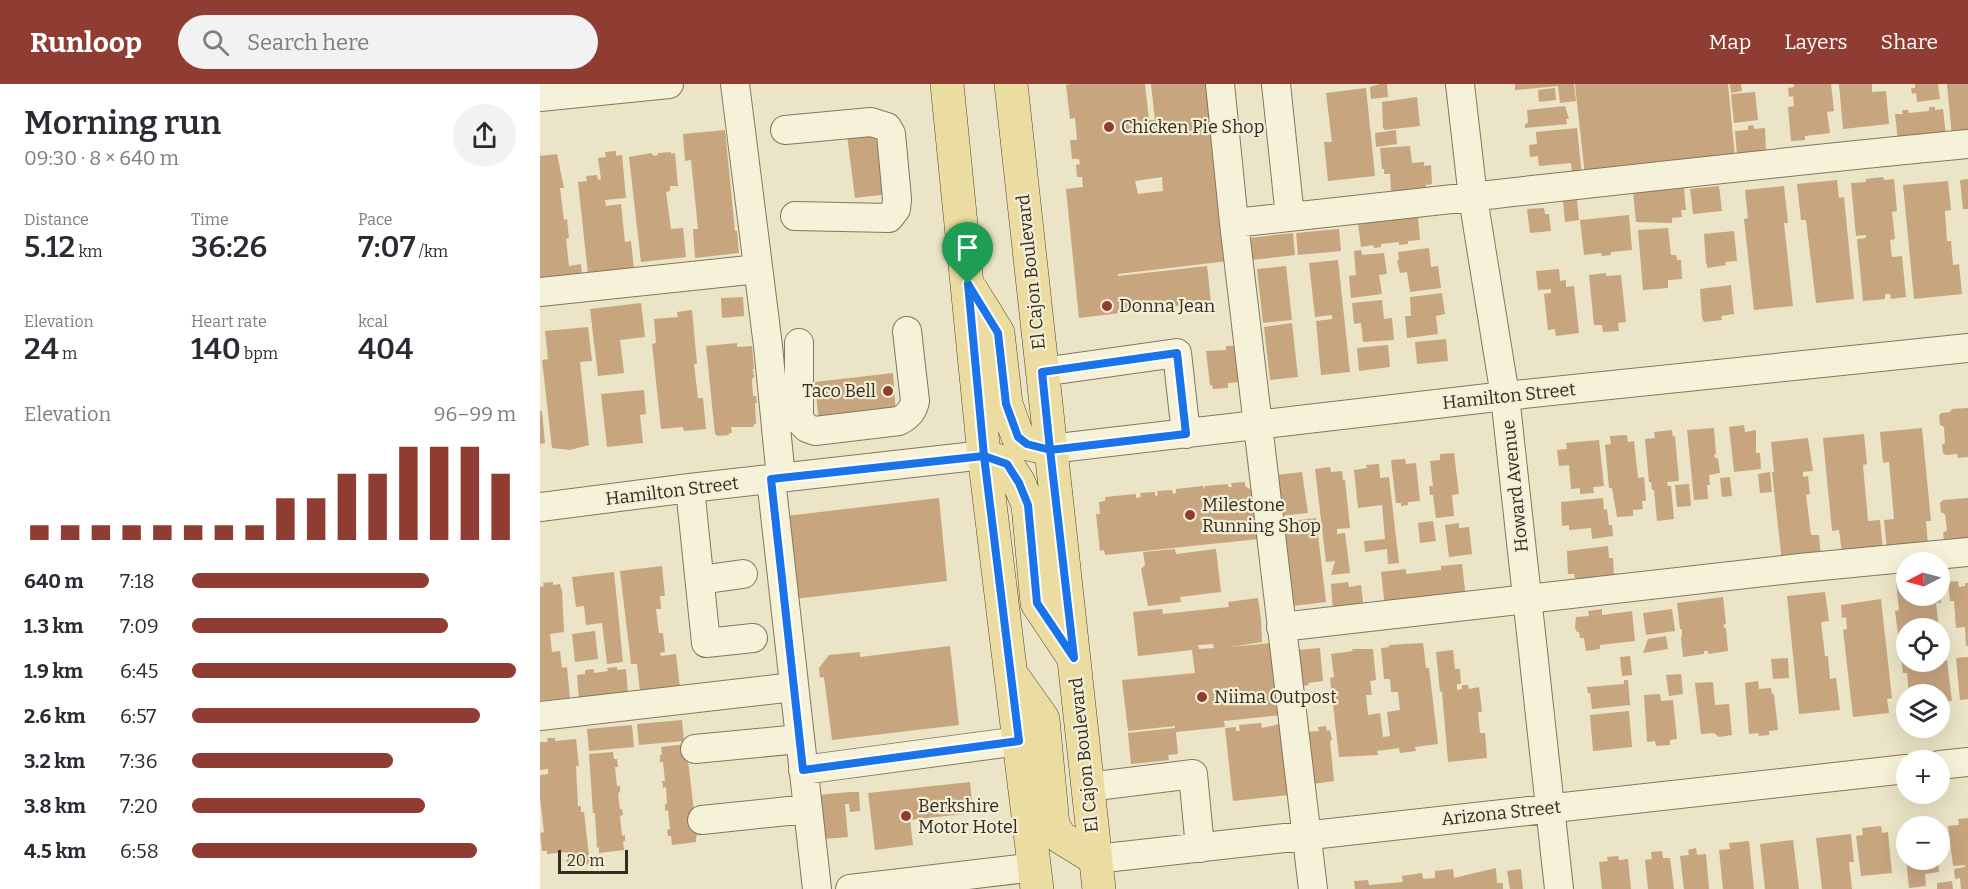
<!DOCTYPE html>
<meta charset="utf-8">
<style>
:root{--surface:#fff;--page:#f2f2f3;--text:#2b2b33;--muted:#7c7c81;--accent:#8f3c32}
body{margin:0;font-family:Bitter,serif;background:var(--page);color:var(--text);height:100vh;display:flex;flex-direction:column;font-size:22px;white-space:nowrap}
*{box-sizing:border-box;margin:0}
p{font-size:20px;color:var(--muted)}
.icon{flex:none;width:33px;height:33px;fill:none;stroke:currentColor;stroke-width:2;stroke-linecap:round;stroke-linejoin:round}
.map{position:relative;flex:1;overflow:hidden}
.side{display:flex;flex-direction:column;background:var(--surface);width:540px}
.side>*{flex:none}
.needle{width:39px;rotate:264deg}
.tools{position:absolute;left:1356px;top:468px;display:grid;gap:12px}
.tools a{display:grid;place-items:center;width:54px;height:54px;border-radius:50%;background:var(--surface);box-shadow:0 6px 24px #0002;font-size:30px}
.scale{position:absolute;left:18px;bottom:15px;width:70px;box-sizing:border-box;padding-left:6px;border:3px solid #362d20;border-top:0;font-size:16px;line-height:21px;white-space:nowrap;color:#362d20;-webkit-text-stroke:4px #f3eed5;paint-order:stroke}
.pin{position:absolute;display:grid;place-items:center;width:51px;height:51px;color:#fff;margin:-62px -26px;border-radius:50% 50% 50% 0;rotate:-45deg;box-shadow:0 0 6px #0007}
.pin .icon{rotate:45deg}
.round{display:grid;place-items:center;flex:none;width:63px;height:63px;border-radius:32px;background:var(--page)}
.overview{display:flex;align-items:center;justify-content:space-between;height:102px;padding:0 24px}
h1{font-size:33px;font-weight:600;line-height:45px}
.figures{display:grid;grid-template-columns:repeat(3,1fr);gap:9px;height:102px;padding:6px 24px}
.figures div{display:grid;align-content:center}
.figures b{font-size:30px;font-weight:600}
.figures small{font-size:16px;font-weight:400}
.figures p{font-size:16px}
.chart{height:168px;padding:12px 24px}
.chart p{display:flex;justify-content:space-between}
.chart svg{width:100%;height:108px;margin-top:6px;stroke:var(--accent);stroke-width:6}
ul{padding:0 24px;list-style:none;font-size:20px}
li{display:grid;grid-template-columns:96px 72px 1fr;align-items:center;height:45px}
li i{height:15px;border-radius:8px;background:var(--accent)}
header{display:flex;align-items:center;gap:36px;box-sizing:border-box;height:84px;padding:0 30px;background:var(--accent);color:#fff}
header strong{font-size:28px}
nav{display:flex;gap:33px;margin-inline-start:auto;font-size:21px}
.search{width:420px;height:54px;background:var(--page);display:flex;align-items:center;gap:15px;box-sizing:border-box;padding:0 21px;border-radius:33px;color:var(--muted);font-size:22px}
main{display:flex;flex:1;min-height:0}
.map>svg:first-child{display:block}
</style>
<header>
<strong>Runloop</strong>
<div class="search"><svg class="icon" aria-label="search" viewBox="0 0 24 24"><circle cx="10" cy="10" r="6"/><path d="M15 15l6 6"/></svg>Search here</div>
<nav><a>Map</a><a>Layers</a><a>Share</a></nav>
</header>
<main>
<section class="side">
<div class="overview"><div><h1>Morning run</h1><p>09:30 · 8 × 640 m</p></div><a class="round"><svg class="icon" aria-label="share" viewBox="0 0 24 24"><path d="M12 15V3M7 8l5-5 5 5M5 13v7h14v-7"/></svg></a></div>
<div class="figures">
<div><p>Distance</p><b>5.12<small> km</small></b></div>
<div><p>Time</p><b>36:26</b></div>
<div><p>Pace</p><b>7:07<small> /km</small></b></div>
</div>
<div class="figures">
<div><p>Elevation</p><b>24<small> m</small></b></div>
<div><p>Heart rate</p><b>140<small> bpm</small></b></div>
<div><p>kcal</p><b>404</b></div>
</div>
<div class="chart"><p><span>Elevation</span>96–99 m</p>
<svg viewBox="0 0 160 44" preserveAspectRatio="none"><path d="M5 44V38M15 44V38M25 44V38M35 44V38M45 44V38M55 44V38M65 44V38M75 44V38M85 44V27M95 44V27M105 44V17M115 44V17M125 44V6M135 44V6M145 44V6M155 44V17"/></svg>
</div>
<ul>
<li><b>640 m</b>7:18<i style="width:73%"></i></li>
<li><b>1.3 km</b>7:09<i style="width:79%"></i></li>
<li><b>1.9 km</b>6:45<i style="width:100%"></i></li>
<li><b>2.6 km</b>6:57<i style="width:89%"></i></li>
<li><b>3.2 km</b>7:36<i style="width:62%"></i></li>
<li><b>3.8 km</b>7:20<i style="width:72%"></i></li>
<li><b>4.5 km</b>6:58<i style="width:88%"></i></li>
</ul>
</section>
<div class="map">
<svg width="1428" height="805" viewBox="0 0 1428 805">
<rect width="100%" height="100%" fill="#ebe4c6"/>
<path fill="#c6a57f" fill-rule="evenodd" d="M530,0H605L609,36H615L611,0H667L688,177L578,190V192L667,182L671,218L539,234L526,105L543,103L542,93H537L536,81L540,80L539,75H532L530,56H537L535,34L530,35L526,1ZM622,93L623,107L598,110L595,97Z
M840,0H847L848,13L831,15L830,3Z
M975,0H1034L1036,17L1020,19L1018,2L975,6Z
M1035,0H1188L1196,84L1046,101Z
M1190,0H1201L1202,7L1191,9Z
M1254,0H1291L1294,27L1287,28L1290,49L1265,52V56L1251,57L1248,23L1254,22L1253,12L1249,13L1248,4L1254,3Z
M1299,0H1332V8L1346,7L1349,40L1303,45Z
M1375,0H1398L1400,15L1377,18L1376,9L1372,10L1371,4H1375Z
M1407,0H1428V51L1412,53Z
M826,4L835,92L788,97L784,58H792L786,9Z
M1015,4L1016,16L999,18L998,6Z
M1215,8L1218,36L1194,39L1191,10Z
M877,13L880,42L845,46L843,44L842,18Z
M1025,22L1029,35H1026L1027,40L985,44V40L988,39L987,26Z
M1389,23H1395V26L1403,25L1406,51L1358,57L1355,30H1363L1362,26H1368L1369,29L1389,27Z
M1213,41L1214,45L1225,44L1226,68L1197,71L1195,47L1208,46V42Z
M1037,44L1042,92L1032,93L1031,79L999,82L998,72L990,73L989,61L997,60L996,48Z
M185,46L195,147H197L199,169L155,174L153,145H158L151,76L145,77L143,50Z
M856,46L857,60L836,63L835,49Z
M340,47L349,110L315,114L307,51Z
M870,62L872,79L884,78V82L891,81L892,100L886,101V105L851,108L850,90H844V85H842L840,64Z
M76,67V72L82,71L86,114L65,116L66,122L81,120L85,158L91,157L94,186L48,190L38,98L47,97L46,92L57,91L58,96L61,95L58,74L66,73L65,68Z
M131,68V70L135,69L138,102H130V107L126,108L131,145L143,144L146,173L101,178L89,73L111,69L114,72L118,71V69Z
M17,70L24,104H20L24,136L27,135L29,154L26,155L29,182L41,180L43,201L0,206V72Z
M1343,93L1344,96L1354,95L1357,127L1352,128L1355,155L1350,156L1352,173L1362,172L1366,213L1351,215L1350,210H1345V215L1323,217L1317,155L1326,154V151L1316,152L1311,99L1326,98V95Z
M1428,95V125H1423L1420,96Z
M1297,96L1299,114L1304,113L1314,215L1276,219L1266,136H1261L1257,100Z
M1408,97L1411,126L1405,127L1407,157H1411L1413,181L1419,180L1422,210L1374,215L1363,101Z
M1179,102L1182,127L1153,130L1150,105Z
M1244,102L1248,139H1244L1253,222L1214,226L1204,135L1208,134L1205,106Z
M1144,104L1146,126H1141L1142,133L1132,134V139L1096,138L1093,108Z
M1037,116L1039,136L1025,138L1023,117Z
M1004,124L1005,130H1009L1011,147L990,149L987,125Z
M1089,131L1092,166L1071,168V171L1062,172L1061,169L1044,171L1040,136Z
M878,133L880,156L868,157V160L859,161V158L841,160V163L834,164L833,161L821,163L818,139Z
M1128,144L1131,171H1136L1137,176H1141L1142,195L1128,196V204L1103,206L1098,146Z
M799,145L801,167L758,171L756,149Z
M1194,147L1197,177L1185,178L1186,181L1168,184L1166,179L1164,150Z
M753,149L755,171L712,176L709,154Z
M889,164L891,183L898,182L901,204L870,208L867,188L860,189L857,176H859L858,168Z
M821,166L822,171L844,169L847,190L839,191L842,210L811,214L809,192L816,191L814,167Z
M798,176L810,288L781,291L776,237L792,235V231L775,233L769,179Z
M746,182L752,236L723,239L717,185Z
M1019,185L1020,197L1026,196V203L1034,202L1039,249L1016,252L1015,245L1008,246L1004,210L1011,209V205L998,206L996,187Z
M1066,189V192L1081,191L1086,238L1078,239L1079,247L1063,248L1062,241H1054L1049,191Z
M1191,201L1194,230L1181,232L1182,236L1164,238L1162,234L1160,205Z
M902,209L905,230L896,232L898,250L867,254L865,232H871L870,213Z
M203,213L204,232L182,234L181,214Z
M842,216L844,235L852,234L854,256L823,258L821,239L814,240L812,219Z
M101,219L105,253L80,256L84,289L58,292L50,225Z
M152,226L157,280H154L158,314H163L166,345L144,347L143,343L121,345L112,260L116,259L114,235L138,233L137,228Z
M752,239L758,293L730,296L724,243Z
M48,243L52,277L40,278L49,361L30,366L12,364L2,276L8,275L5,247Z
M906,255L908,277L877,280L875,258Z
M197,259V263L212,262L214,285L210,286H213L214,294H212L213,312H216L217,319H215L216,340L213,341L214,343H191L192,349H189V351L178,352L175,350L166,262Z
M848,261L850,283L819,287L817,264Z
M686,262H694V266H697L700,298L688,299V304L673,305L672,301H670L666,267L686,266Z
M353,289L356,331L279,340L275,298Z
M104,306L106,330L100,331L103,359L67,363L61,310Z
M1428,324V373L1418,374L1417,370L1406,371L1403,369L1402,361L1405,359L1404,343L1400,341L1399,331L1402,329L1410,328L1412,325Z
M0,327H2L5,359L0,360Z
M1204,341L1205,348L1216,346V369H1220L1221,385L1194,388L1189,343Z
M1174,344L1176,370L1174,371L1175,374H1178L1180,389L1169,391L1170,401H1167L1168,415L1154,416L1147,346Z
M1382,344L1391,437H1386L1388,462L1347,466L1344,436L1354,435L1349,378L1343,379L1340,348Z
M1132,346L1133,353L1135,352L1139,397L1127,398L1128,402H1131L1134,435L1117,437L1114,406H1112L1111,398H1109L1105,355L1115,354L1114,348Z
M1324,350L1327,380L1323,381L1328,437L1340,436L1343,466L1302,470L1299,446L1292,447L1283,354Z
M1087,351L1088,358L1094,357L1098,394L1104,393L1106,417H1102L1103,425L1093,426V432L1077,433L1072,404H1069L1065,361L1071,360L1070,352Z
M1268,354L1273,387L1263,388V393L1268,392L1270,410L1266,411L1271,451H1279L1281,475L1242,478L1232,388H1234L1231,358Z
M1059,356L1064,402L1053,403L1054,409L1040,410V404L1031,405L1029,381L1019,382L1017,366L1027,365L1026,359Z
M914,369L919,410L912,411L914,432L896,434L893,411H890L889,402H893L890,377L900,376V370Z
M865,375L866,380L876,379L880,417L868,418V421L861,422V419H856L851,376Z
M839,380L840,394L849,393L859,479L848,480L847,465L825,468L824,457L845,455L842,421L818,424L814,386L827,384L826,381Z
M790,383L791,388L802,387L803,396H805L810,444L797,445V450L805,449L810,489L791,491L795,477L786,478L775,385Z
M762,388L768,429L740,432L737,391Z
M1230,388L1232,408L1220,409L1218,390Z
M1190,393L1192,412L1182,413L1180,394Z
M705,398V402L713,407L719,455L565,471L564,466L560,467L556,430H560L559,418L565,417V413L596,410V414L601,413L600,409L615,408V412L618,411L617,407L632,406L633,410L636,409V405L663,402L665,405V402L688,400V403H692L691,399Z
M1149,400L1151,422L1137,423L1135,401Z
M399,414L407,497L254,515L246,432Z
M1063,414L1064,426L1067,425L1069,441H1072L1073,452L1052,455L1051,444L1029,446V441L1022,442L1021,418Z
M1428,414V460L1404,456L1403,449L1407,446L1405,430L1401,428L1400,419L1403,416Z
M776,434L786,518L753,522L743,438Z
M893,437L896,457L880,459L878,439Z
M919,439V444L929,443L932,470L909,473L905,441Z
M1068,462L1069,474H1073L1074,490L1077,489L1078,500L1039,504L1037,494H1035L1034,490H1028L1027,467Z
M635,465L636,470L676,465L681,508L640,513L641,518L608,522L601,485L605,481L603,468Z
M922,480L926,515L845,524L841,488L866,485V490L901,486V482Z
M122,482L125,512H120L121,525H116L119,549H123L125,568L120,569L121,572L136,570L140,604L100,608L97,580H91L80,487Z
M74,488L83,578L67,580L62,539L46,541L44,522L36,523L32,493Z
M1366,497V512H1400L1401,519H1396L1399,544H1366V578H1400L1407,576L1412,617L1400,618V610L1394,609L1369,610L1367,589H1363L1355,527L1359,526L1356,498Z
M1418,497L1419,503L1425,502V499H1428V562H1426L1425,543L1416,544L1414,517H1410L1408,498Z
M13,498V501L20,500L21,505H22L24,548L10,550L12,568L20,567L22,584L27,583L30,614L0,617V503L4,502L3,499Z
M808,498L809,503L821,501L824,525L793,529L791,500Z
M1285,508L1289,537L1281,538L1285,572H1288L1290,595L1296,594L1300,626L1259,630L1247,512Z
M1183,513L1186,540H1184V544H1186L1188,567L1168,570V567H1164V570L1143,573L1141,553H1142V545H1140L1137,519Z
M718,514L721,535L722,558L690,563L733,559L741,631L684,637L685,643L636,648L638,670L628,671L629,676L591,680L588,649L635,644V642L588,647L582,596L655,589L652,566L598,572L593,528L622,525L623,530L689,523L688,518ZM673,560L674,564L659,565L658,561Z
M1341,515L1352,614L1347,615L1349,629L1313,633L1303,546L1307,545L1306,533L1302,534L1301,521Z
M1062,525V531L1092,527L1095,557L1060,561V565L1046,567L1044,554H1040L1039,548H1037L1035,544L1036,533L1049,532L1048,527Z
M1132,525L1135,547L1106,551L1103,529Z
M55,547L58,575L35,578L32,550Z
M1126,552L1128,565L1103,569L1108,555Z
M883,559L886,584H889L898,660L875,663L876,667L860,669L859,664L837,667L838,671L799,673L790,594L794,593L791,570L813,567L812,565H833L836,596L830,597L832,611H826L828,631L840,629L843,653L850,652L847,628L860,626L858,608H851L850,595H844L841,564L849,563V561Z
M410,562L419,641L292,656L284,593L280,594L279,584L289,571L320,568V573Z
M780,564L783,597L768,599L769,601L763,602L757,566Z
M913,566L915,585H920L921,600H917V606L922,605V601H928L929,605L939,603L942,628H938L940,649H945L947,674L908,678L902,607L900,608L896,568Z
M1090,572L1092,591L1082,592L1080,573Z
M1428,573V615L1420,616L1416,574Z
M1248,574L1249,594L1233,595L1231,575Z
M77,583V586L86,585L88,610L39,615L37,591L45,590V586L54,585V589L68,587L67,584Z
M1141,590L1143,610L1129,612L1126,591Z
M1084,596H1088L1090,621L1052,625L1050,609H1048L1047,603L1084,600Z
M1218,597L1219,605L1231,604L1232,610H1234L1238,646L1229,647V651L1219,652L1218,649L1209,650L1205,599Z
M1173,598L1175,621L1189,620L1192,651L1179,653L1174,649L1161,650L1155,599Z
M1120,610L1121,617L1133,616L1137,655L1130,656V661L1116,662L1115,657L1107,658L1104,611Z
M1089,627L1092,663L1053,667L1050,631Z
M142,636L144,657L99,661L97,640Z
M721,639L722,644L740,640L749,711L693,717L685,644L696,643V647H700L699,641Z
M92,641L94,663L49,667L47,645Z
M786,642L787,647L790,646L792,656L790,657L794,697L773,700L767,648L779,647L778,643Z
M7,654H15V657L36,655L39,682H36L38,722H41V728H44L50,780L27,783L26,768L7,770V767H2L0,749L4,748L0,714V691L8,690V685L0,686V658H8Z
M146,660L157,752L156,753V758L132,761L131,752H128L127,746L130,745L128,726L125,727V720H127L126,703L123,704L122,697H125L123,678H120V671H122L121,663Z
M73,668L74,675H77L78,683H75L77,702H80V708L78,709L80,725H82L83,731L80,732L82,752L85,751V757H83L84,766L59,769V763L57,764L55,729H53L49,670Z
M430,698L433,729L370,736L373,761L335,766L328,709Z
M309,708H319L320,727L310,728L309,720H305L308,753L283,755L279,711Z
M1428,734V805H1421L1420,794L1415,795L1414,785L1425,783V781L1413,782L1408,742L1419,741L1418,735Z
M1389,737V742H1368V739Z
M1341,742L1342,749L1348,748L1352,789L1321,792L1316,752L1323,751L1322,744Z
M1363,746H1366V769H1365Z
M1311,750L1314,778H1309L1312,805H1282L1276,754Z
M1253,756L1259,805H1225L1220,760Z
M1209,757L1214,805H1183L1179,766L1190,765L1189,759Z
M1156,764L1157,771L1166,770L1169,805H1144L1140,772L1149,771L1148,766Z
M1122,767L1123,774H1130L1134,805H1108L1105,776L1112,775L1111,768Z
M1078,772L1079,776L1088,775L1091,805H1062L1059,778L1068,777L1067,773Z
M1366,776H1398L1399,788L1385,790L1386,802L1369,804Z
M956,784L957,799H963V805H815L814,797L828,796L829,801L863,798L862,792L882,789L883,795L895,794V787L913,785L914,794Z
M981,785L983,805H970L967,787Z
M1412,797L1413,805H1397V799Z"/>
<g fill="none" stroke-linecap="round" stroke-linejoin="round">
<g stroke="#85775d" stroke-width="30">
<path id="minor" d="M195,0L228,262L241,394
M680,0L694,139C938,113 1183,83 1428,60
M736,0L750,133
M920,0L933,114L965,312L1019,805
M0,13L129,0
M245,46L331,38L347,43L351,50L357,115L356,125L349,134L255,132
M694,139L773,805
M0,208L218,185
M259,259V336L267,344L275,347L359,337C368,332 373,327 375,317L367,247
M502,288L637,269L646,350
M510,365L965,312L1428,264
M231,395L277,805
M150,404L166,559L213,554
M0,423L150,404L444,371
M160,496L203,490
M741,543L1260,484L1428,468
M0,632L254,603
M155,665L259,655
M1400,681L1428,678
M263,686L479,657
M548,703L653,690L660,764
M162,736L267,725
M556,775L1366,685
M310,805L495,783"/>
</g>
<g stroke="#534531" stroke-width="34">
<path id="major" d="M407,0L444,371L497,805
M471,0L559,805
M432,207L458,249L466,320L478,353L487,360L510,365
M444,371L467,380L479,399L488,421L497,519L531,570
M474,594L503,635L513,741L520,753L556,775"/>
</g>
<use href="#minor" stroke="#f6f1d9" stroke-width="28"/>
<use href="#major" stroke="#ebdda1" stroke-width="33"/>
</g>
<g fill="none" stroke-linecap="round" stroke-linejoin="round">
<g stroke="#fff" stroke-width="12">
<path id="route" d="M428,200L444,372L231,395L263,686L479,657L444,372L467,380L479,399L488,421L497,519L534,574L510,366L646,350L637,269L502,288L510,366L487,360L478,353L466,320L458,249L428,200"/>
</g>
<use href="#route" stroke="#1a73e8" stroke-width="8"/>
</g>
<g fill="#8f3c32" stroke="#f3eed5" stroke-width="2">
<circle cx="569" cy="43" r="6"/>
<circle cx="567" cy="222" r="6"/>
<circle cx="348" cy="307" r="6"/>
<circle cx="650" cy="431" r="6"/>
<circle cx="662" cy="613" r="6"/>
<circle cx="366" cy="732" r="6"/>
</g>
<g text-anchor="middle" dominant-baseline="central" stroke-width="4.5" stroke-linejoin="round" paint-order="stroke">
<g font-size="18" fill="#362d20" stroke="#f3eed5" text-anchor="start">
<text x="581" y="43">Chicken Pie Shop</text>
<text x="579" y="222">Donna Jean</text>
<text x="336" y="307" text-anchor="end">Taco Bell</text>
<text x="662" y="421">Milestone<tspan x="662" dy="21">Running Shop</tspan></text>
<text x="674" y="613">Niima Outpost</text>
<text x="378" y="722">Berkshire<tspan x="378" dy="21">Motor Hotel</tspan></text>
</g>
<g font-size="18" fill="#362d20" stroke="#f3eed5">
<text transform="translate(491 188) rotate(-96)">El Cajon Boulevard</text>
<text transform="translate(969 312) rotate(-6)">Hamilton Street</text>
<text transform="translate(975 402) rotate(-96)">Howard Avenue</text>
<text transform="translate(132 407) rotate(-7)">Hamilton Street</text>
<text transform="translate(544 671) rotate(-96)">El Cajon Boulevard</text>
<text transform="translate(961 729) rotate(-6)">Arizona Street</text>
</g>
</g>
</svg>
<div class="tools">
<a><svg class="needle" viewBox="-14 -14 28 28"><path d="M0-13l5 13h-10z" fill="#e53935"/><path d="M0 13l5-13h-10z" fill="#7c7c81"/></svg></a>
<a><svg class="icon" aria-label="locate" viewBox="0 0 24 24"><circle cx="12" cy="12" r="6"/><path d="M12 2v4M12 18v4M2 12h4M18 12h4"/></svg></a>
<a><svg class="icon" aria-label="layers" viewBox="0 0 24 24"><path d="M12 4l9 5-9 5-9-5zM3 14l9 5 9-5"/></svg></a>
<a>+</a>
<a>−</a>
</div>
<div class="scale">20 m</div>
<div class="pin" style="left:428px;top:200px;background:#1e9e55"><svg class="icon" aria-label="arrive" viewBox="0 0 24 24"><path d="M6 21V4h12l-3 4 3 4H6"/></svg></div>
</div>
</main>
